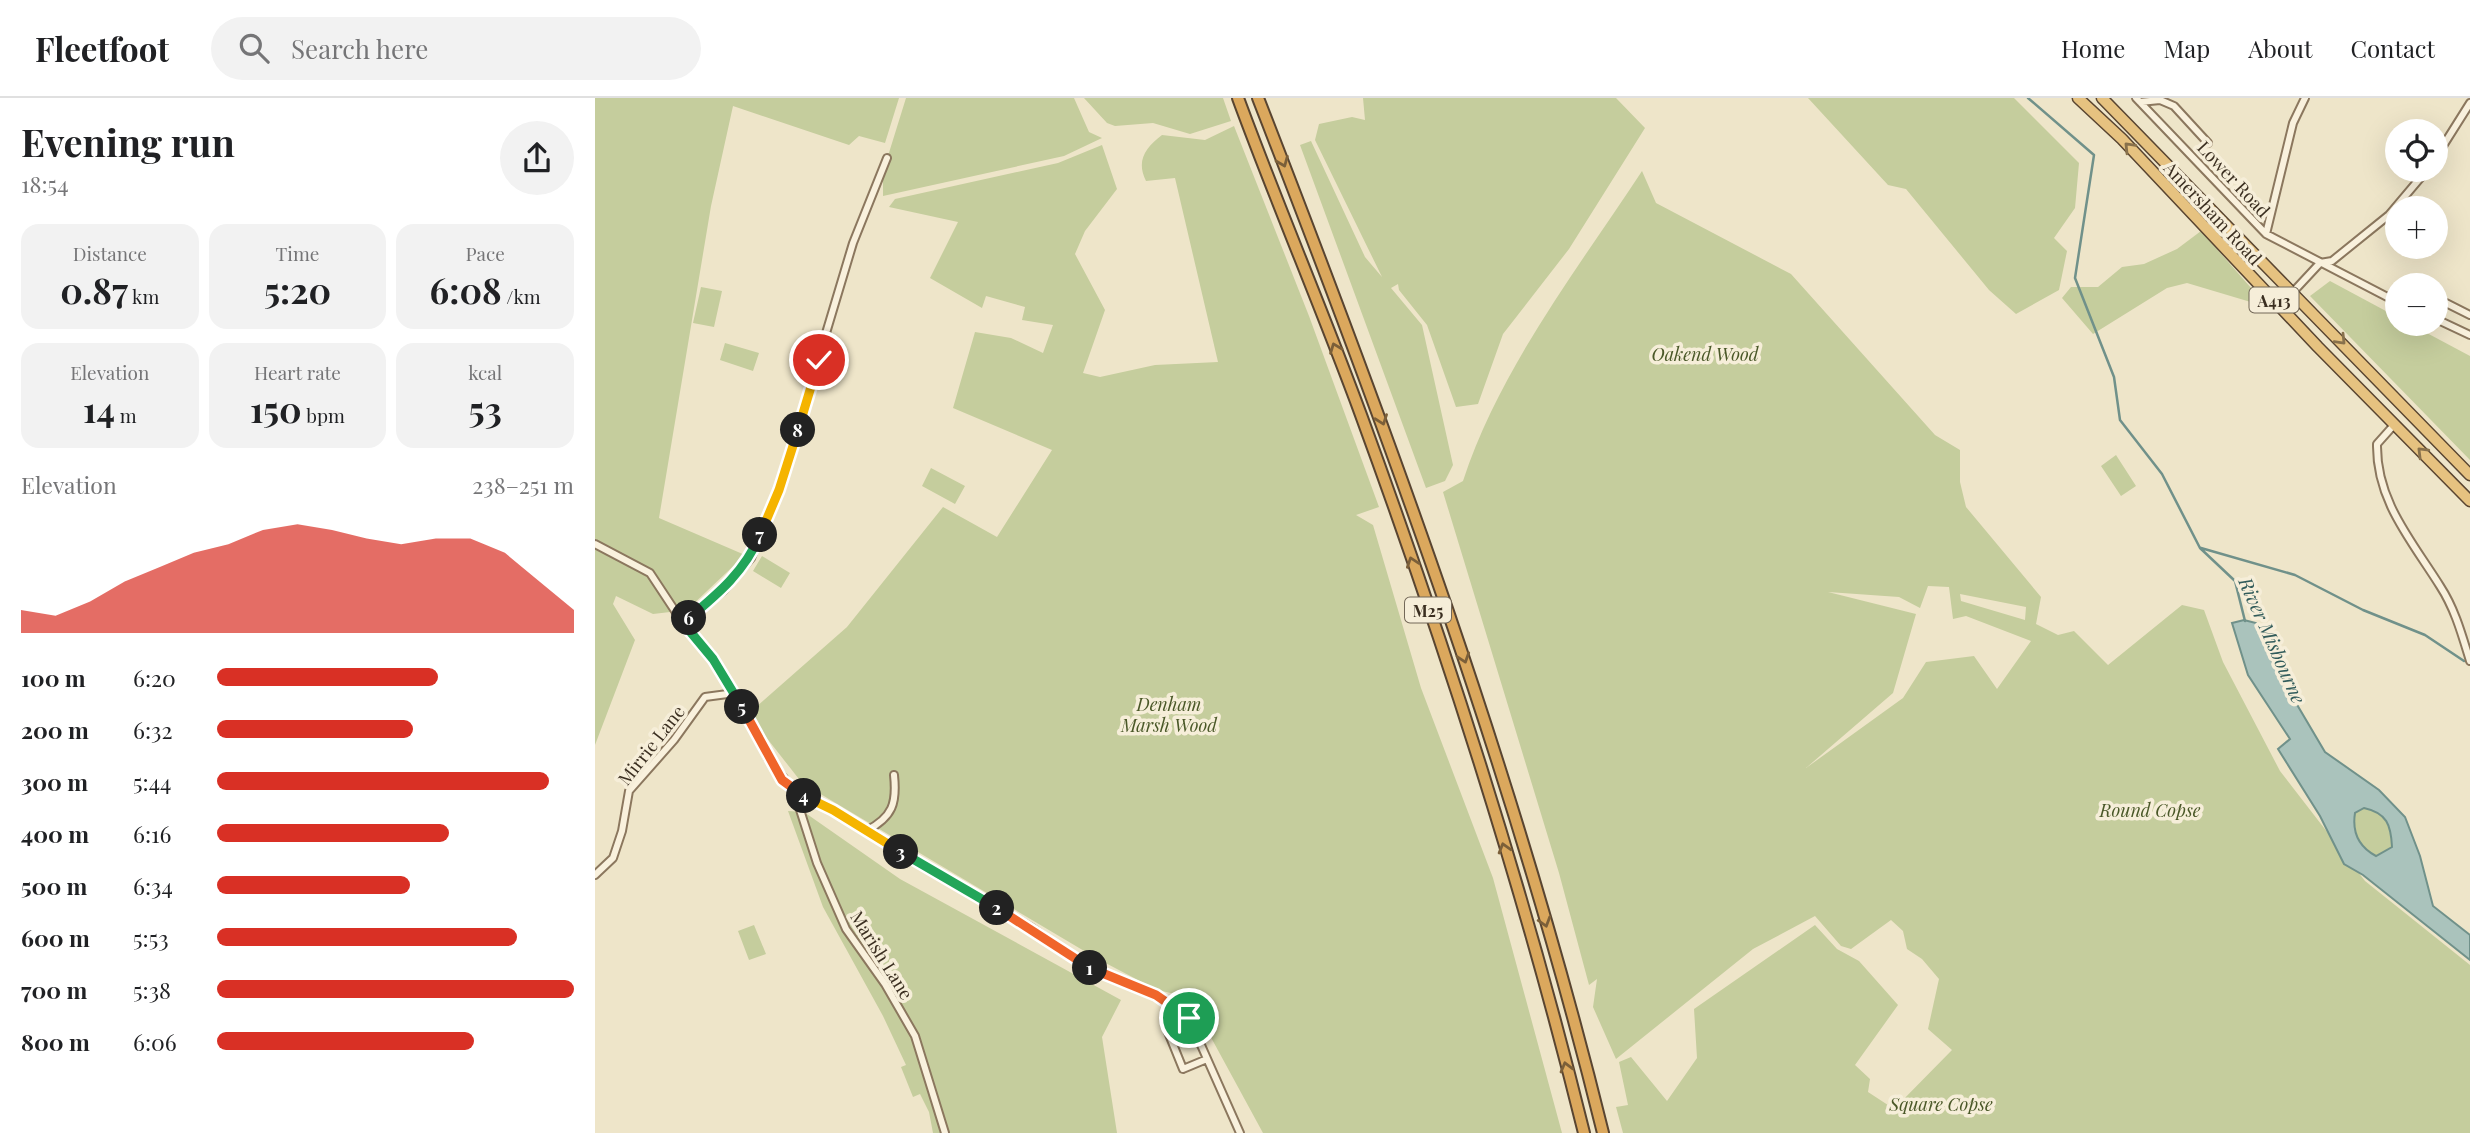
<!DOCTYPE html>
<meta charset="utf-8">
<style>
:root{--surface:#fff;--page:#f2f2f2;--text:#202124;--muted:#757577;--line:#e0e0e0;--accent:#d93025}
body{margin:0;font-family:"Playfair Display",serif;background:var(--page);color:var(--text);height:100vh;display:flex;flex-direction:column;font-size:26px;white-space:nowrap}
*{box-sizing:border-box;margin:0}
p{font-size:23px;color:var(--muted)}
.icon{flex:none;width:38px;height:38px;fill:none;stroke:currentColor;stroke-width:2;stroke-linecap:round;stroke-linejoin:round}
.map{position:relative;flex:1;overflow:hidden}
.sheet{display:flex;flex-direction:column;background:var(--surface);width:595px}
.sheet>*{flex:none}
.fabs{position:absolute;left:1790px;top:21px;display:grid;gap:14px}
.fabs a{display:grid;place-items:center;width:63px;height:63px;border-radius:50%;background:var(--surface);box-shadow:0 7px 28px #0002;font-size:35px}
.pin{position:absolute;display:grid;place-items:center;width:60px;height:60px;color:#fff;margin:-30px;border:4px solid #fff;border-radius:50%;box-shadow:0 2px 7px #0007}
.km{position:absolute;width:35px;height:35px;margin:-18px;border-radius:50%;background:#222;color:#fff;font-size:19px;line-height:35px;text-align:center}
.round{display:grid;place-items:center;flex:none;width:74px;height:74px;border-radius:37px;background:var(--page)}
.summary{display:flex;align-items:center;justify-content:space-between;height:119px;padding:0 21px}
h1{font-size:38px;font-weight:700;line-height:52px}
.stats{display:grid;grid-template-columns:repeat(3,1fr);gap:10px;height:119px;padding:7px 21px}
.stats div{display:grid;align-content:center;border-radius:18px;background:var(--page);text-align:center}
.stats b{font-size:35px;font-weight:700}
.stats small{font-size:19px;font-weight:400}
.stats p{font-size:19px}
.chart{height:196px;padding:14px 21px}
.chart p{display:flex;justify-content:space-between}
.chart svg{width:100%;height:126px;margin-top:7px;fill:var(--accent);opacity:.7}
ul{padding:0 21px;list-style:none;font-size:23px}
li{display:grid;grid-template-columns:112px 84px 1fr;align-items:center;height:52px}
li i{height:18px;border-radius:9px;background:var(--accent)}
header{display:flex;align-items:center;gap:42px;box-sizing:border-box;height:98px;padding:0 35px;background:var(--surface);border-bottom:2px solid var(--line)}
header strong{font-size:33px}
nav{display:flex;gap:38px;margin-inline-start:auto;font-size:24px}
.search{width:490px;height:63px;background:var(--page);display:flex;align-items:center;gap:18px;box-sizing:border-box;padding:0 24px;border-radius:38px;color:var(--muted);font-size:26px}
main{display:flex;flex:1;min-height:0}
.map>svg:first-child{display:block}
</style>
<header>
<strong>Fleetfoot</strong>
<div class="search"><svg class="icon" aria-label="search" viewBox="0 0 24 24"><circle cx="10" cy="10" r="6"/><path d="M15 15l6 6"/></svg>Search here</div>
<nav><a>Home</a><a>Map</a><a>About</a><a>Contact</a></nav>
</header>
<main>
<section class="sheet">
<div class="summary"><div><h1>Evening run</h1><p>18:54</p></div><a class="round"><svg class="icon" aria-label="share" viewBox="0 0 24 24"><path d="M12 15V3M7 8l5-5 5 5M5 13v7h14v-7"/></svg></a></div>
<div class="stats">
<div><p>Distance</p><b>0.87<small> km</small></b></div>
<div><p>Time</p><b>5:20</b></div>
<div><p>Pace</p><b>6:08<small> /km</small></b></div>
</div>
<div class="stats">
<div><p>Elevation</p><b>14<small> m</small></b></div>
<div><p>Heart rate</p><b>150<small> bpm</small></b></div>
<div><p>kcal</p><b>53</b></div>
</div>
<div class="chart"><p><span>Elevation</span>238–251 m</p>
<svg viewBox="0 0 160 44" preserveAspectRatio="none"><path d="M0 44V36L10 38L20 33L30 26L40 21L50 16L60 13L70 8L80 6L90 8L100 11L110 13L120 11L130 11L140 16L150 26L160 36V44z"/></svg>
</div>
<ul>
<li><b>100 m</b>6:20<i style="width:62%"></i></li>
<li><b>200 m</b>6:32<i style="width:55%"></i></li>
<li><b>300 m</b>5:44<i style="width:93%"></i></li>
<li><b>400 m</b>6:16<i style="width:65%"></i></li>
<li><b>500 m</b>6:34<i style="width:54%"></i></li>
<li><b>600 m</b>5:53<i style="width:84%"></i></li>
<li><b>700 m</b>5:38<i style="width:100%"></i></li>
<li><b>800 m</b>6:06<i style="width:72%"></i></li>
</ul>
</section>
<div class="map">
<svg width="1875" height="1035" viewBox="0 0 1875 1035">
<rect width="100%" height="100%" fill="#eee5c9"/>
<path fill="#c5cd9d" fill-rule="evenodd" d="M0,0H304L290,45L264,38L254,47L138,8L116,108L64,420L150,457L92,512L58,516L21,498L18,506L40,542L0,647Z
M311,0H479L494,34L507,40L469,58L288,98V74Z
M489,0H628L636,23L595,36L558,25L520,28L512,25Z
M768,0H1021L1050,30L974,151L908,236L883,306L861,309L832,227L804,192L803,186L796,190L827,227L858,367L850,383L831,390L705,47L716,43L770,159L787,179L720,42L724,26L757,19L770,22Z
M1213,0H1419L1484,65L1480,110L1459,140L1472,153L1464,192L1421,216L1394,192L1311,91L1293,87Z
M639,28L714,218L784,409L761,417L778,427L826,590L898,780L967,1035H668L594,899L562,892L501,860L207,685L153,616L252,529L348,409L402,439L457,352L358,310L380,234L416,240L448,255L458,227L427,222L430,209L391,198L387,210L335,180L363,124L294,109L300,101L463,65L507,47L522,91L490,133L480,156L510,212L488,275L505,279L560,267L623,264L580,80L551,83C541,63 550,50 567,37L610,42Z
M1047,73L1061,105L1196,176L1340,337L1365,352V384L1371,409L1446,499L1441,526L1463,537L1479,533L1513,567L1587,507L1609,512L1628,564L1685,673L1770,783L1875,867V1035H1028L1021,1009L1033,1007L1024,964L1036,959L1072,1003L1102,960L1099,911L1220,827L1242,851L1264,863L1303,907L1260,967L1275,981L1273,994L1299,1011L1357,952L1333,931L1344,881L1327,861L1312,851L1308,833L1296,822L1256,851L1246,848L1220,818L1158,851L1021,961L998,909L1002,881L994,887L964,775L848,394L868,383C905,270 982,172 1047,73ZM1333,488L1354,489L1358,521L1371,518L1436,543L1402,591L1379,558L1331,564L1308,600L1211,670L1298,595L1321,516L1233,494L1304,499L1325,510ZM1365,496L1431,509L1430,522L1366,503Z
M1606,133L1664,199L1659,205L1592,185L1572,190L1498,236L1467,200L1476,189H1503L1527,169L1549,166L1582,151Z
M1735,183L1802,219V226H1815L1875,258V362L1715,198Z
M106,189L127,193L119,229L98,225Z
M130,245L164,255L158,273L125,262Z
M1521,357L1541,388L1526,398L1506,368Z
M336,370L370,388L360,406L327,388Z
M167,458L195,475L186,490L158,473Z
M1769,709C1792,715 1796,727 1797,749L1780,758C1764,748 1757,734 1760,715Z
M193,713L209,714L305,781L526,902L507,939L522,1035H338L334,1014L325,996L318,999L306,969L311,967L288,918L228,809Z
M159,827L171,856L154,862L143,833Z"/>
<path fill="#aac3bc" stroke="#70918a" stroke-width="2" fill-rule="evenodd" d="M1649,522L1661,525L1678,566L1730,654L1784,692L1810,719L1825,758L1838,808L1875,837V862L1768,777L1749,766L1725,718L1683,651L1695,641L1653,577L1637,525ZM1769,710C1792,715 1796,727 1797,749L1781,758C1764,749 1757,734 1760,715Z"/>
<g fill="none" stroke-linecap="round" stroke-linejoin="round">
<path stroke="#70918a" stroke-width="2.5" d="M1433,0L1499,57L1480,180L1519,279L1525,322L1567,376L1605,450L1640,483L1650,523
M1606,450L1700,477L1768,512L1830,537L1869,563"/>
<g stroke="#8b775e" stroke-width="10">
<path id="minor" d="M1541,0L1671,136L1802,204
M1545,4L1565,2L1579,8L1613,45
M1841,59L1875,5
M1671,136L1698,25L1710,0
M1698,194L1725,165L1737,163L1794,117L1832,72
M1841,207L1851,205L1875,217
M1841,221L1875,237
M1799,327L1782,346C1781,403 1817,443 1845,488C1860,511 1867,537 1875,563
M0,446L55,475L88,525L118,561L140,595L173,660L199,693L238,712L437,830L493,869L561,897L594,920L645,1035
M88,525L129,492L156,460L184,392L258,145L292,60
M199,693L222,765L251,831L290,886L320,938L350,1035
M271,733C298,719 302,705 299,677
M0,777L18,760L27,733L34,693L79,642L110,599L140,595
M573,934L588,971L612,961"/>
</g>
<g stroke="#594531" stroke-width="13">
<path id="trunk" d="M1483,0L1527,41L1723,249L1875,403
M1507,0L1875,377"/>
</g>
<g stroke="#594531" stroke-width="14">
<path id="motorway" d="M643,0C682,106 727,211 766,317C852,552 929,792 989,1035
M663,0C795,339 921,681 1008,1035"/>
</g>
<use href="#minor" stroke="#f9f1dd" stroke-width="6"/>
<use href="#trunk" stroke="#e6c280" stroke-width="10"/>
<use href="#motorway" stroke="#dba85d" stroke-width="10"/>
</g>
<defs><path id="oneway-chevron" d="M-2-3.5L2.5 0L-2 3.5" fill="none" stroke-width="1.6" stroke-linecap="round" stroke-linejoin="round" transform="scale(1.75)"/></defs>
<g stroke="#88714c">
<use href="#oneway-chevron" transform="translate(1534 49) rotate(-134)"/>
<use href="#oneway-chevron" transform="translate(1746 242) rotate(46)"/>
<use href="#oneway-chevron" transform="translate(1827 354) rotate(-135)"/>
</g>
<g stroke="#7b5f39">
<use href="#oneway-chevron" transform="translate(688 64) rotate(68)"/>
<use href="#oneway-chevron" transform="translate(740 250) rotate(-111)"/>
<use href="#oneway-chevron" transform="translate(787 322) rotate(70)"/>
<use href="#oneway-chevron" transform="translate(817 464) rotate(-109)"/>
<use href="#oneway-chevron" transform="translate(869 560) rotate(72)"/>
<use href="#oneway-chevron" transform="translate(909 750) rotate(-106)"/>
<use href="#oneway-chevron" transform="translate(950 824) rotate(73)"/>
<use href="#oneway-chevron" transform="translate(971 969) rotate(-105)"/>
</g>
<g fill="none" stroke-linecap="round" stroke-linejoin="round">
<g stroke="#fff" stroke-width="14">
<path id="split-1" d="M495,870L561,897L594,920"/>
</g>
<g stroke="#fff" stroke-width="14">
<path id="split-2" d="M402,810L495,870"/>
</g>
<g stroke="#fff" stroke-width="14">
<path id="split-3" d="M306,754L402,810"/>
</g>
<g stroke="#fff" stroke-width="14">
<path id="split-4" d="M209,698L238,712L306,754"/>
</g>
<g stroke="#fff" stroke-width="14">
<path id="split-5" d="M147,609L187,682L209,698"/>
</g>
<g stroke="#fff" stroke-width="14">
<path id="split-6" d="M94,520L88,525L118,561L147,609"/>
</g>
<g stroke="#fff" stroke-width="14">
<path id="split-7" d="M94,520C124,495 150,473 165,437"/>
</g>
<g stroke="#fff" stroke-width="14">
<path id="split-8" d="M165,437L184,392L203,332"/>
</g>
<g stroke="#fff" stroke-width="14">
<path id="split-9" d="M203,332L224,262"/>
</g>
<use href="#split-1" stroke="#f0652b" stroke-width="9"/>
<use href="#split-2" stroke="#f0652b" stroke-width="9"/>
<use href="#split-3" stroke="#22a559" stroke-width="9"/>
<use href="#split-4" stroke="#f5b400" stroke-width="9"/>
<use href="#split-5" stroke="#f0652b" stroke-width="9"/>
<use href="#split-6" stroke="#22a559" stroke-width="9"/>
<use href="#split-7" stroke="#22a559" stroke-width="9"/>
<use href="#split-8" stroke="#f5b400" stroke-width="9"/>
<use href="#split-9" stroke="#f5b400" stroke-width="9"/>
</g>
<g text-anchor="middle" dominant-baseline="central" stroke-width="7" stroke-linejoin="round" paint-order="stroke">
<g fill="#f6eed9" stroke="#736858" stroke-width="2">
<rect x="1654.5" y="189.5" width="49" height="25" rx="5"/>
<rect x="810" y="499.5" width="46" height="25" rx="5"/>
</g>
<g font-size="16" font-weight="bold" fill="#3b2f21">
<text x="1679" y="202">A413</text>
<text x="833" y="512">M25</text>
</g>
<g font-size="18" fill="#3b2f21" stroke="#f6eed9">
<text transform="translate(1639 81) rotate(47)">Lower Road</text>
<text transform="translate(1618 115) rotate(47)">Amersham Road</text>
<text transform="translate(56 647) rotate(-52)">Mirrie Lane</text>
<text transform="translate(287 857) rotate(58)">Marish Lane</text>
</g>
<g font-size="18" font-style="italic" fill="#4a5828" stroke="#f6eed9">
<text x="1110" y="256">Oakend Wood</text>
<text x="574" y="606">Denham<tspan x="574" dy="21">Marsh Wood</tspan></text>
<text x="1555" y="712">Round Copse</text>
<text x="1346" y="1006">Square Copse</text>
</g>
<g font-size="19" font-style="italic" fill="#315b5a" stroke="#f6eed9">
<text transform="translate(1678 542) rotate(66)">River Misbourne</text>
</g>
</g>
</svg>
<div class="fabs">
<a><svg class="icon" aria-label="locate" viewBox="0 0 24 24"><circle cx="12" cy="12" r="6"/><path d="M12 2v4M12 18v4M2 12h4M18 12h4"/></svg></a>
<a>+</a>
<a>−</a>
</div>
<div class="pin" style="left:594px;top:920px;background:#1e9e55"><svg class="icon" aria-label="arrive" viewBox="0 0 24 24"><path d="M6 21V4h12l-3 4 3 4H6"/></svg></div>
<div class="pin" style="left:224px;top:262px;background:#d93025"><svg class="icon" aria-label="check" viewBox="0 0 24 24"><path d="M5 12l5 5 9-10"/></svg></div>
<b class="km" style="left:495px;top:870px">1</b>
<b class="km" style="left:402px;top:810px">2</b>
<b class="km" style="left:306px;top:754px">3</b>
<b class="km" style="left:209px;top:698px">4</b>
<b class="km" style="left:147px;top:609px">5</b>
<b class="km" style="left:94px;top:520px">6</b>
<b class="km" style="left:165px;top:437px">7</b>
<b class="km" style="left:203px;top:332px">8</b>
</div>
</main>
